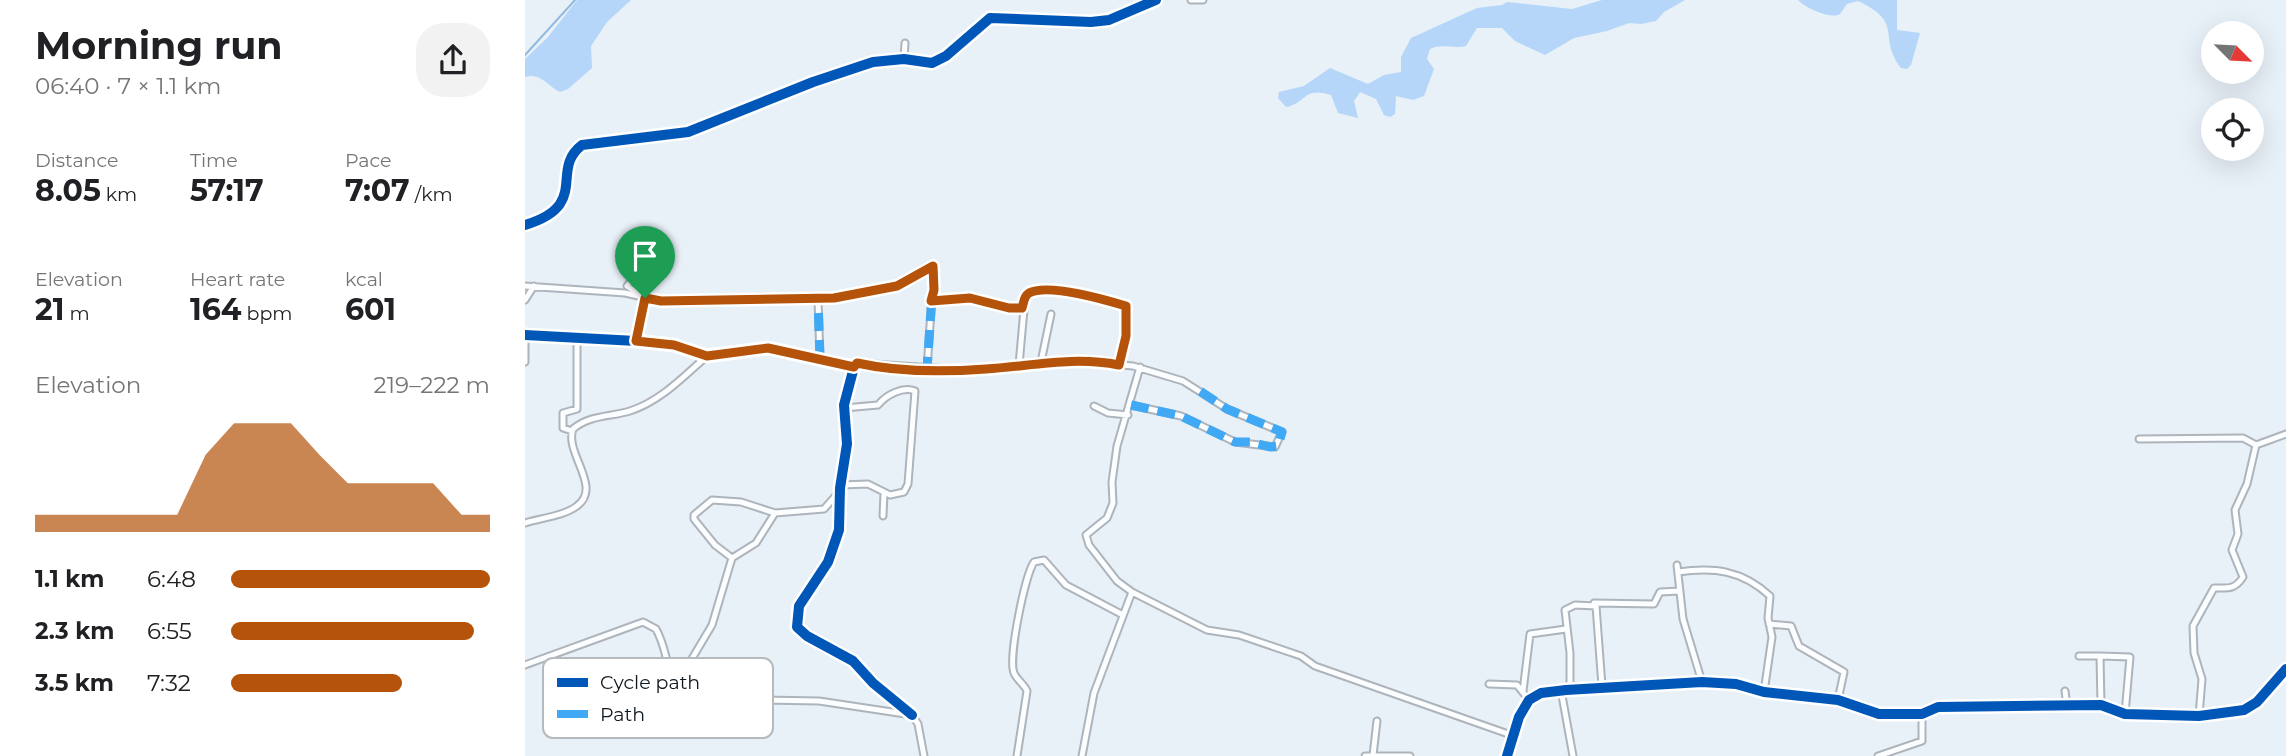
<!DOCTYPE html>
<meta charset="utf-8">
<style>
:root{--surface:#fff;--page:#f2f2f2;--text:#202124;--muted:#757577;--accent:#b45309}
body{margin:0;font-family:Montserrat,sans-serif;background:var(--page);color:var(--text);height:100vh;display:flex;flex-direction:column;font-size:26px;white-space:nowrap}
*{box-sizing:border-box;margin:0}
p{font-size:23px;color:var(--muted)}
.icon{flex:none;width:38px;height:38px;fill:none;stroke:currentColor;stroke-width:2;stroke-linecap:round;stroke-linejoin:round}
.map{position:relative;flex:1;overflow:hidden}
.sheet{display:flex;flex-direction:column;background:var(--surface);width:525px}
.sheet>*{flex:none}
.needle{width:46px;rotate:114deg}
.fabs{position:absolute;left:1676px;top:21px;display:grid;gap:14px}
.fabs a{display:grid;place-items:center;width:63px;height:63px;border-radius:50%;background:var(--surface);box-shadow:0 7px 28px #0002;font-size:35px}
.pin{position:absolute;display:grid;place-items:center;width:60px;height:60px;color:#fff;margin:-72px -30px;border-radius:50% 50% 50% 0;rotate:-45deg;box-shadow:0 0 7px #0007}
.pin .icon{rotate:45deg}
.round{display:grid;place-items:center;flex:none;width:74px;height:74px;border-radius:28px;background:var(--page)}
.summary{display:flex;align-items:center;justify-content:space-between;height:119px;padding:0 35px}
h1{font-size:38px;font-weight:700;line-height:52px}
.figures{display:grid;grid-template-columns:repeat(3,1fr);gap:10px;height:119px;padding:7px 35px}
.figures div{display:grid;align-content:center}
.figures b{font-size:30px;font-weight:700}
.figures small{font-size:19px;font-weight:400}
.figures p{font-size:19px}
.chart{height:196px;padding:14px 35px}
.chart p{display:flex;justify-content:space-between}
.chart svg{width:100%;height:126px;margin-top:7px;fill:var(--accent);opacity:.7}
ul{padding:0 35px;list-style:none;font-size:23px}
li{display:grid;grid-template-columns:112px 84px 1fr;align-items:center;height:52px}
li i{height:18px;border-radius:9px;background:var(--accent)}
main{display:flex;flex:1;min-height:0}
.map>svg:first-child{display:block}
</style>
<main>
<section class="sheet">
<div class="summary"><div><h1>Morning run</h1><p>06:40 · 7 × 1.1 km</p></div><a class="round"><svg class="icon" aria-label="share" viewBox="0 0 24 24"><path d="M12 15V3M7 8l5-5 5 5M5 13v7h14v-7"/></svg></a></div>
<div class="figures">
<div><p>Distance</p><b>8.05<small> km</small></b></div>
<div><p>Time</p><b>57:17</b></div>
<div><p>Pace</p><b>7:07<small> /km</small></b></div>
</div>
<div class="figures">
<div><p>Elevation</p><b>21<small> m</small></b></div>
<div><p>Heart rate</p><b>164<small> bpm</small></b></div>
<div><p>kcal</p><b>601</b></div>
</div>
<div class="chart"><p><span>Elevation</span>219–222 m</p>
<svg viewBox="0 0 160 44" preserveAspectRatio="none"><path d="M0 44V38L10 38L20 38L30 38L40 38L50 38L60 17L70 6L80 6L90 6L100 17L110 27L120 27L130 27L140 27L150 38L160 38V44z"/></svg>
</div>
<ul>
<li><b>1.1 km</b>6:48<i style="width:100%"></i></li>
<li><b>2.3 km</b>6:55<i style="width:94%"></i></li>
<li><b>3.5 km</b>7:32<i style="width:66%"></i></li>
</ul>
</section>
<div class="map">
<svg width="1761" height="756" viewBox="0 0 1761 756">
<rect width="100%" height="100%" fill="#e8f0f8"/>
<path fill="#b5d6f8" d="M52,0H106L82,22L66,46L67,68L43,89L35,92C23,86 15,72 0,77V59L23,37Z
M1077,0H1160L1139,12L1131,21L1116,24L1104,23L1082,31L1049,38L1020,55L990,41L977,28H952L941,46C929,49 916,43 905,49L902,59L909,69L899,96L888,100L871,96L870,114L865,117L859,115L851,99L835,92L829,101L833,118L813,113L806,95C778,86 782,103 761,107L753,98L754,92L779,86L805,68L843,84L859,75L876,72V57L886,38L952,8L977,5L982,2L1047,9Z
M1273,0H1372V30L1395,33L1386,65L1382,69L1376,68C1352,36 1380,23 1333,1L1322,4C1321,5 1316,13 1315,14C1306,20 1279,7 1273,0Z"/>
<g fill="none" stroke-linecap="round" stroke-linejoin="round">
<path stroke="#91b9e0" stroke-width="2" d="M0,55L50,0"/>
<g stroke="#adb4bc" stroke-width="9">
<path id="minor" d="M666,0H678
M379,59L380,43
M0,225C66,205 24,170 57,145L163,132L288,82L348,62L379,59L407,63L421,56L465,18L566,22L584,20L631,0
M0,286L100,293L136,301L237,297L293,300
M0,300L9,286
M406,301L445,298L484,308H497
M0,335L111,341L149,345L182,356L243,348L329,367L319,405L322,444L315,488L314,530L303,562L274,606L272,627L282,636L328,661L348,683L387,715
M0,339V362
M111,341L120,298L102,286L138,242
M295,358L293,300L372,286L409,267L402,369
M516,362L526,314
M494,365L500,298C517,281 580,300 601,306V336L594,365
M329,367L332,363L440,370L541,360L608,366L658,381L702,409L757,432L750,447L710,442L656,416L606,405
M615,367L592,446L587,482L588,503L582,518L561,535L564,545L592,581L607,592L682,630L714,635L776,656L790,666L989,736
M569,406L583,413L603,415
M47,431L38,428V413L52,409V339
M1614,439L1718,438L1731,445
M316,485L343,484L365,495L379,492L383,484L390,391C378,386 361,395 353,405L319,408
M358,516L359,493
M0,523C16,518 39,516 52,506C78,487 39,453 48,429C64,415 85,417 105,411C136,401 159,376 182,356
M207,558L190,545L169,519V515L187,500L216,502L250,513
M1152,565L1158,619L1177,682
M1153,572C1189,567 1217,570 1245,596L1243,618L1247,637L1239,692
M1069,603L1129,604L1135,592L1155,591
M1244,624L1266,626L1274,646L1319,672L1313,700
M1554,656H1575L1576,705
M1575,656L1605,657L1600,714
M0,665L118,622L131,629C148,659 136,692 183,699L294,701L387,715L393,724L399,756
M964,684L992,685L1004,700
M1045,689V653L1040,610L1050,605L1071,606L1077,686
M157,690L159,672L187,625L207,558L231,543L250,513L299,509L314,492
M1036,690L1048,756
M998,691L1005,634L1041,629
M1540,691L1542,706
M1674,716L1677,679L1669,653L1668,626L1689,588C1702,588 1710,590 1718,577L1707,550L1713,534L1710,510L1722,484L1731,445L1761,434
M848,755L852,721
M492,756L502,691C499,684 492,680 489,673C483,658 500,575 509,562L519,560L541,585L598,615
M557,756L569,693L607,592
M840,756H885
M982,756L994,717L1004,700L1016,693L1041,690L1177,682L1211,684L1239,692L1313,700L1354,714H1397L1413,707L1576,705L1600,714L1674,716L1719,710L1732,702L1761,669
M1353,756L1397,741V714"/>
</g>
<use href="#minor" stroke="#fcfdfe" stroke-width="5"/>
<path stroke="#3fa9f5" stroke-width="9" stroke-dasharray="18 9" stroke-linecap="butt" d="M406,301L445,298L484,308H497
M295,358L293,300L372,286L409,267L402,369
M606,405L656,416L710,442H726L745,447L753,446L757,432L702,409L675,391"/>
<g stroke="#fff" stroke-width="15">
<path id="cycleway" d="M0,225C66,205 24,170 57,145L163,132L288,82L348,62L379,59L407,63L421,56L465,18L566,22L584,20L631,0
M0,335L111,341L149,345L182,356L243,348L329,367L319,405L322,444L315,488L314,530L303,562L274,606L272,627L282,636L328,661L348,683L387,715
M982,756L994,717L1004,700L1016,693L1041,690L1177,682L1211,684L1239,692L1313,700L1354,714H1397L1413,707L1576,705L1600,714L1674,716L1719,710L1732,702L1761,669"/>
</g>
<use href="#cycleway" stroke="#0057b8" stroke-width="10"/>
</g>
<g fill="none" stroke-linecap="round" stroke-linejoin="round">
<g stroke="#fff" stroke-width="14">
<path id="route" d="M408,266L409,290L406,301L445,298L484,308H497C499,302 499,296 504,293C523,283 581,300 601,306V336L594,365C548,356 507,366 461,369C420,372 372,372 332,363L329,367L243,348L182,356L149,345L111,341L120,298L136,301L309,298L372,286Z"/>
</g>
<use href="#route" stroke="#b45309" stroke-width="9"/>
</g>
<rect x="18" y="658" width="230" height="80" rx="10" fill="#fff" stroke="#b7babc" stroke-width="2"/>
<rect x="32" y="678" width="31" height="9" fill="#0057b8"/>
<rect x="32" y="710" width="31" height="8" fill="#3fa9f5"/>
<g font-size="19" fill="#101820">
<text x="75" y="689">Cycle path</text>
<text x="75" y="721">Path</text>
</g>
</svg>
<div class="fabs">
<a><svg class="needle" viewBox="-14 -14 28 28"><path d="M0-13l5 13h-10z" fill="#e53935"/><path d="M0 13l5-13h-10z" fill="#757577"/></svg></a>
<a><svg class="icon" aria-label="locate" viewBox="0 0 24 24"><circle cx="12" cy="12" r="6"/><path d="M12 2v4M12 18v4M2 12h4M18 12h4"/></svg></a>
</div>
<div class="pin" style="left:120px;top:298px;background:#1e9e55"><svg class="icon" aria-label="arrive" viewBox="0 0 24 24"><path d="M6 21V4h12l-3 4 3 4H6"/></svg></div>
</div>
</main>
